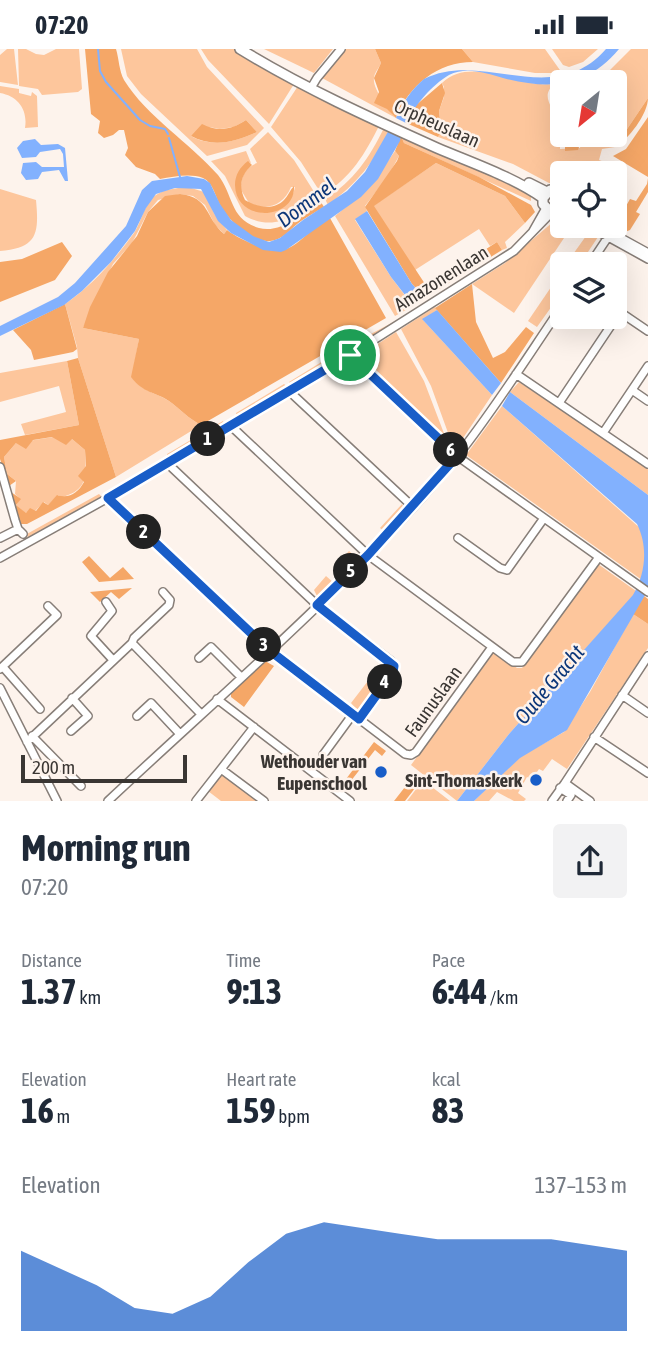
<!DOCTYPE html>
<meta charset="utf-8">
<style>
:root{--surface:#fff;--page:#f2f2f3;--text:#1f2937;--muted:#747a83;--accent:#185dc8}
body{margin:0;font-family:"Asap Condensed",sans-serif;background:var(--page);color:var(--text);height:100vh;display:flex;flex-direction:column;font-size:26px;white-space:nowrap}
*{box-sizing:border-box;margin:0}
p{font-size:23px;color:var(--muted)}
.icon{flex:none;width:38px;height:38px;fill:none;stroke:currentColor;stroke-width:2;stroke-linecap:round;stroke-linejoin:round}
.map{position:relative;height:752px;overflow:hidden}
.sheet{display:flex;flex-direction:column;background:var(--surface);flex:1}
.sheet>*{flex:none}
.needle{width:46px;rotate:210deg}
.fabs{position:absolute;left:550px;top:21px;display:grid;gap:14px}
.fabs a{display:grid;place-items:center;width:77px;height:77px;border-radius:7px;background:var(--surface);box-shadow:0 7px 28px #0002;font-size:35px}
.scale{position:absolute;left:21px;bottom:18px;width:166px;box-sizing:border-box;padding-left:7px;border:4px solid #3a3633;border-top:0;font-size:19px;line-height:24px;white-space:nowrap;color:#3a3633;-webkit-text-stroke:5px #fdf3ec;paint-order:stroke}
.pin{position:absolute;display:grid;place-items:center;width:60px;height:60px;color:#fff;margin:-30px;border:4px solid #fff;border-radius:50%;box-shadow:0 2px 7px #0007}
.km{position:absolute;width:35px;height:35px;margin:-18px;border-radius:50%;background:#222;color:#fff;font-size:19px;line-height:35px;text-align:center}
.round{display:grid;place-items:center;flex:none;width:74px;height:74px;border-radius:7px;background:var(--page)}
.overview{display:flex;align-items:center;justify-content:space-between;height:119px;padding:0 21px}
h1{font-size:38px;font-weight:700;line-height:52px}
.stats{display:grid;grid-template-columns:repeat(3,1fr);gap:10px;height:119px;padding:7px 21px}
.stats div{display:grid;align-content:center}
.stats b{font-size:35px;font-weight:700}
.stats small{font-size:19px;font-weight:400}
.stats p{font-size:19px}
.chart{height:196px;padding:14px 21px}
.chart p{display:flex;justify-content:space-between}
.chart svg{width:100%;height:126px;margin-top:7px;fill:var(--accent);opacity:.7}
.status{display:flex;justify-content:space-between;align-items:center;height:49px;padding:0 35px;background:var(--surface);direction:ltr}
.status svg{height:19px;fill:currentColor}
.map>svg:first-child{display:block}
</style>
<div class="status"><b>07:20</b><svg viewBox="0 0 49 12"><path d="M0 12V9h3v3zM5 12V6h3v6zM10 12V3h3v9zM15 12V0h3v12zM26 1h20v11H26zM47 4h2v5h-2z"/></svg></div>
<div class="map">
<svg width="648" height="752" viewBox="0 0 648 752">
<rect width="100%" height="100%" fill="#fdf3ec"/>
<path fill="#fdc69c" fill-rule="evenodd" d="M7,0H14L18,36L0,33V6Z
M18,0H26L36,5L44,6L56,0H79L82,40L78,43L42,46L38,40L19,37Z
M121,0H197L207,18L264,79L247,96L207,107L141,45L127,27ZM246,71L257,83C235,93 212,99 191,87L209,78L220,80L234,78Z
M201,0H236L294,35L269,75L208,11Z
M264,0H333L314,24Z
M345,0H375L381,14C379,19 374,24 374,29C372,39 389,62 396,69L322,29Z
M462,0H545L562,24H535L473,13Z
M552,0H598L583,13L569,18L563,16Z
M631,0H648V49L615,98L602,100L599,111L610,115L604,124H562V136L549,134L513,115L438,88L441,81L439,62L444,48V38L442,34C472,6 518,39 554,35C540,48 553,57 557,71C560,80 560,91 560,100L580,99L581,92L578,86H614V33H592L605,26Z
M0,37L19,40V44L31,47L32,43L37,47L38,78L25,79C28,61 18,47 0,44Z
M298,37L380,75C365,105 351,129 322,146L301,113L271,78Z
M384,79L389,81C375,113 356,135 328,156L325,150C354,132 369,109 384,79Z
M268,83L294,111L318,149C293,167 276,183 245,167L225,127L211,112L246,102L251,114L248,113L236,141C245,172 289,170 295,138H291C283,157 267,162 249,154L241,141C240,128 246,118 257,114L250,100Z
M401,87L483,121L531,145V152L404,94Z
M395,102L399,107L388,127L365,157L367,162L355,171L391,228L413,257L395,267L335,167L369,139Z
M436,114L505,147L525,174L505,193L507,199L502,201L497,193L490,197L479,180L415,221L373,157Z
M188,138L204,143L215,166L227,181L224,185L215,176L205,156L193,147L180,145L158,151L148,163L132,194L113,215L83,279L139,290L132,328C142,343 155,343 169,352C180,360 189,370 201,376L116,428L78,309L77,298L65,255C92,237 115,210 134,184C142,172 144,154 156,146C165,140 177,139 188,138Z
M0,140L36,151C39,184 38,199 0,202Z
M562,171V177H572L514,264L472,235L505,214L553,173Z
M591,180L600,185L580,215H566Z
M562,222V243L537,278L528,272Z
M435,258L437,261L423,271L492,346L457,398L451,392L431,337L401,280Z
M401,269L402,271L351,302L350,296Z
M396,283L424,332L445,387L358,308Z
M341,301L344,306L292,337L289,333Z
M67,312L79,376L25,386L21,375L66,363L59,337L0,353V324Z
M519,333L648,419V446L510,343Z
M284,335L289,339L237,370L236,364Z
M502,357L641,480L648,498L642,531L466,406Z
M223,372L225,377L168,411L167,405Z
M53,388L72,390L85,401C86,425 89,441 62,448L58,446L48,456L44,453L35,462L25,464L16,456L20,450L15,445L16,432L7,425L4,408L16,394Z
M99,445L103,449L30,489L25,486Z
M402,455L405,461L385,483L380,479Z
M349,502L358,510L348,521L339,513Z
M598,515L636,542L634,546L509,685L457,752L411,716L494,603L517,619H522Z
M326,527L334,534L319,547H317L314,541Z
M633,565L648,575V599L567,720L552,710L543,722L539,720L532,730L527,728L518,744L526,750L524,752H514L497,743L489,752H474L520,708L564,683L590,643Z
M384,614L389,618L390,621L361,661L358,662L351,654L381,615Z
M222,723L258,752H221L208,742Z
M423,731L450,752H407Z"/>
<path fill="#f5a767" d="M85,0H116C119,10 119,22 124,31C147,68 189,93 218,126C234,146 229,170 259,179C280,185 304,165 321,153L324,158C316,163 308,167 301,172C292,178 286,188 275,191C256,198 228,171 220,156C215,147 213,133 203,129C190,124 173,128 160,130L155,125L136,118L125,106L128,99L124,81H119L113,86L104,89L98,84L100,72L91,65Z
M375,0H462L473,13C438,13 409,36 396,69L387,60L374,54L379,43L374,29L381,14Z
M442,34L445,44L439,62L441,82L438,88L406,74L415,57Z
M648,49C648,65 628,91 615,98Z
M648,68V128L613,107L626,100Z
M246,71L257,83C235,93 213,99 191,87L202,75C218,83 231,81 246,71Z
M565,86H578L581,92L578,101L565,102Z
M401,87L404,94L479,128L531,156L535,163L525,174L505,147L436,114L374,157L427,238L497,193L502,201L428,247L424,248L412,235L365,158L397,112L399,107L395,102Z
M248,112L252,116C241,126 238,137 245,151C257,158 273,162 284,151C288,147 290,141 294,137C296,171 236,175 235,136C235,126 240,118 248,112Z
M648,129V143L636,163L640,165L630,181L625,183L618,179L617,173L630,150L636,152L647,135Z
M180,145C210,148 205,169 224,185L227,181C236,188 246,192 257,197C294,213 300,184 330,169L386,269L201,376C189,370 180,360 169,352C154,342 144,345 131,328L139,290L83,279L90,258L108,223L137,187L148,163L165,147Z
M62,193L72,207L55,231L0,253V213L22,210Z
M472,235L476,273L493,309L505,303L526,278L534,284L501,334L435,259Z
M65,255L77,300L73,303L34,311L31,301L13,281Z
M78,309L116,428L27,475H19L11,443L21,450L16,456L26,464L30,459L36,462L43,453L48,456L57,446C69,450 78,444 84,433L78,427L86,417L85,401L72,390L66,396L52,388L33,391L26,400L16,394L4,408L7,425L16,432L9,437L0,410V391L79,376L67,312Z
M89,507L110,529L123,518L134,530L99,533L82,513Z
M132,539L119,550L111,543L100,553L90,543Z
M644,547L648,550V575L633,565Z
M265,612L274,617L244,658L231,648V644Z
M374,693L386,702L382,707L375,701L347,737L343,734Z
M412,729L419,734L405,752H394Z"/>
<path fill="#82b1fe" d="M606,0H619C586,39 550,41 503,29C486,24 466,17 449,26C432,36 415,56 406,74L396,69C402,54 412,40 424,30C482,0 553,61 606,0Z
M389,81L401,87L400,92L378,130L361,148L286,201L281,203L263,201L231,184L218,172L201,140L175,139L156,145L146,159L135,182L111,213L82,242L64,256L0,287V277L58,248L75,234L126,177L142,141L152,132L187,127L204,130L210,134L220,155L231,171L253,187L269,193L280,189L303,171L347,142L365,123Z
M35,90L41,96L58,95L65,99L68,132H65L59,121L42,123L38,130L26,131L21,124L23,114L36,113L42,118H64L63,105L60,100L40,103L36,108L22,109L17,99L23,92Z
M367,162L412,235L424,248L412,255L391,228L355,170Z
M437,261L501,334L492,346L422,270Z
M510,343L648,446V541L567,681L520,709L474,752H457L509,685L633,546C646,524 648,497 637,475L502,357Z"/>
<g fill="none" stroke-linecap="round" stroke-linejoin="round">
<path stroke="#82b1fe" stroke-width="2" d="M98,0L100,22L106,33L140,71L150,77L165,80L168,85
M169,89L180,128"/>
<g stroke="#877e78" stroke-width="10">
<path id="minor" d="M311,39L317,29L341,0
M533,182L546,159
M601,184L648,210
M590,215L608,188
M614,259L648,282
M350,306L457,407L648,543
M516,325L648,415
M632,341L648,352
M289,342L413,458
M559,354L620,263
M231,377L368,506L513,613H522L599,508
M603,384L648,317
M167,414L317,556L391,612L394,617L393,623L359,670
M0,418L15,471L18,480L23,485
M108,449L269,601L405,705L411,706L416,703L492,598
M0,489L18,480
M458,489L500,519L507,521L544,469
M0,509L108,449L350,306L514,202L552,163
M106,553L112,562L91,587L113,611
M132,594L201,665
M199,609L211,598L241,628
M3,618L40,660
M0,620L57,566L48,557
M0,639L57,752
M622,646L648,664
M217,650L350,752
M137,667L151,654L180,685
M71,682L88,667L72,649
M32,687L81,737
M594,688L648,724
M27,693L132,594L134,589L169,556L170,551L163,543
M323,706L353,665
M221,720L264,752
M560,739L571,746L567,752
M108,752C226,641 357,531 459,405C496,358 528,307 562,257
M196,752L254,678
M552,752L565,734
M590,752L565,734L648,607"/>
</g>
<g stroke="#877e78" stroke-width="12">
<path id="major" d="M240,0C302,38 370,69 437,99C472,114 511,127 543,149
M529,134L547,143
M562,144L550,141L543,149V155L549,161L556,163L562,159
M597,177L648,205"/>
</g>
<use href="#minor" stroke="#fff" stroke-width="7"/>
<use href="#major" stroke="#fff" stroke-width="9"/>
</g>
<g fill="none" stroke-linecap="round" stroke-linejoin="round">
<g stroke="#fff" stroke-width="14">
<path id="route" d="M350,306L457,407L368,506L317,556L394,617L393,623L359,670L269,601L108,449Z"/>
</g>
<use href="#route" stroke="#185dc8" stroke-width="9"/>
</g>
<g fill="#185dc8" stroke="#fdf3ec" stroke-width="2.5">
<circle cx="381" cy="723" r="7"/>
<circle cx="536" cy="731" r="7"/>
</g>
<g text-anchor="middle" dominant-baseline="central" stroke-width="5" stroke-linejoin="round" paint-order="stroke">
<g font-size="19" fill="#3a3633" stroke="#fdf3ec">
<text transform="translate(437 74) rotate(24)">Orpheuslaan</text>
<text transform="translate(441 229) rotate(-32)">Amazonenlaan</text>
<text transform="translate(433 652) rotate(-54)">Faunuslaan</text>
</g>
<g font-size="19" font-weight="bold" fill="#3a3633" stroke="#fdf3ec" text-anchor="end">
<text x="367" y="712">Wethouder van<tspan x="367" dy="22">Eupenschool</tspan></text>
<text x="522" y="731">Sint-Thomaskerk</text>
</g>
<g font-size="21" font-style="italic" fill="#0d3779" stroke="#fdf3ec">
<text transform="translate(306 153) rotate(-37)">Dommel</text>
<text transform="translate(549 635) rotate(-50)">Oude Gracht</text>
</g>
</g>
</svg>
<div class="fabs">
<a><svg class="needle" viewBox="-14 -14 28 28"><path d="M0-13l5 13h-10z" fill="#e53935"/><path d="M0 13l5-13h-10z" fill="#747a83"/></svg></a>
<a><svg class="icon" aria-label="locate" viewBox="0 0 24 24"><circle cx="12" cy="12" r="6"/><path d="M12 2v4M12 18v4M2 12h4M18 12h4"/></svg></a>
<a><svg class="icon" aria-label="layers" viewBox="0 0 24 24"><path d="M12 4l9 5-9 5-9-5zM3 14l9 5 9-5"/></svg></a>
</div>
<div class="scale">200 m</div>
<div class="pin" style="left:350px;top:306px;background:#1e9e55"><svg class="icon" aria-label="arrive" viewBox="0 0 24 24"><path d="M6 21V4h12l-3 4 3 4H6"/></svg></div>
<b class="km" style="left:208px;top:390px">1</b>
<b class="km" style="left:144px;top:483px">2</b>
<b class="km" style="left:264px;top:596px">3</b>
<b class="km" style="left:385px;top:633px">4</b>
<b class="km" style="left:351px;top:522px">5</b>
<b class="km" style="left:451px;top:401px">6</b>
</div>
<section class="sheet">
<div class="overview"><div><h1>Morning run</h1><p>07:20</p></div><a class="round"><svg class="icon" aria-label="share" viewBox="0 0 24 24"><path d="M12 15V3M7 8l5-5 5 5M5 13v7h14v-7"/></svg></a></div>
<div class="stats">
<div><p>Distance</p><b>1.37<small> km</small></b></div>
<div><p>Time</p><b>9:13</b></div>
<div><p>Pace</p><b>6:44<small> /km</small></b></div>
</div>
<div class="stats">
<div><p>Elevation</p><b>16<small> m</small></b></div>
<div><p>Heart rate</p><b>159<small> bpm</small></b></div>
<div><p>kcal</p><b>83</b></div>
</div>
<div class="chart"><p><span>Elevation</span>137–153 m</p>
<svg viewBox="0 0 160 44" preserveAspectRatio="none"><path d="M0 44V16L10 22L20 28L30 36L40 38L50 32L60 20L70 10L80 6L90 8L100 10L110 12L120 12L130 12L140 12L150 14L160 16V44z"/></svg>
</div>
</section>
